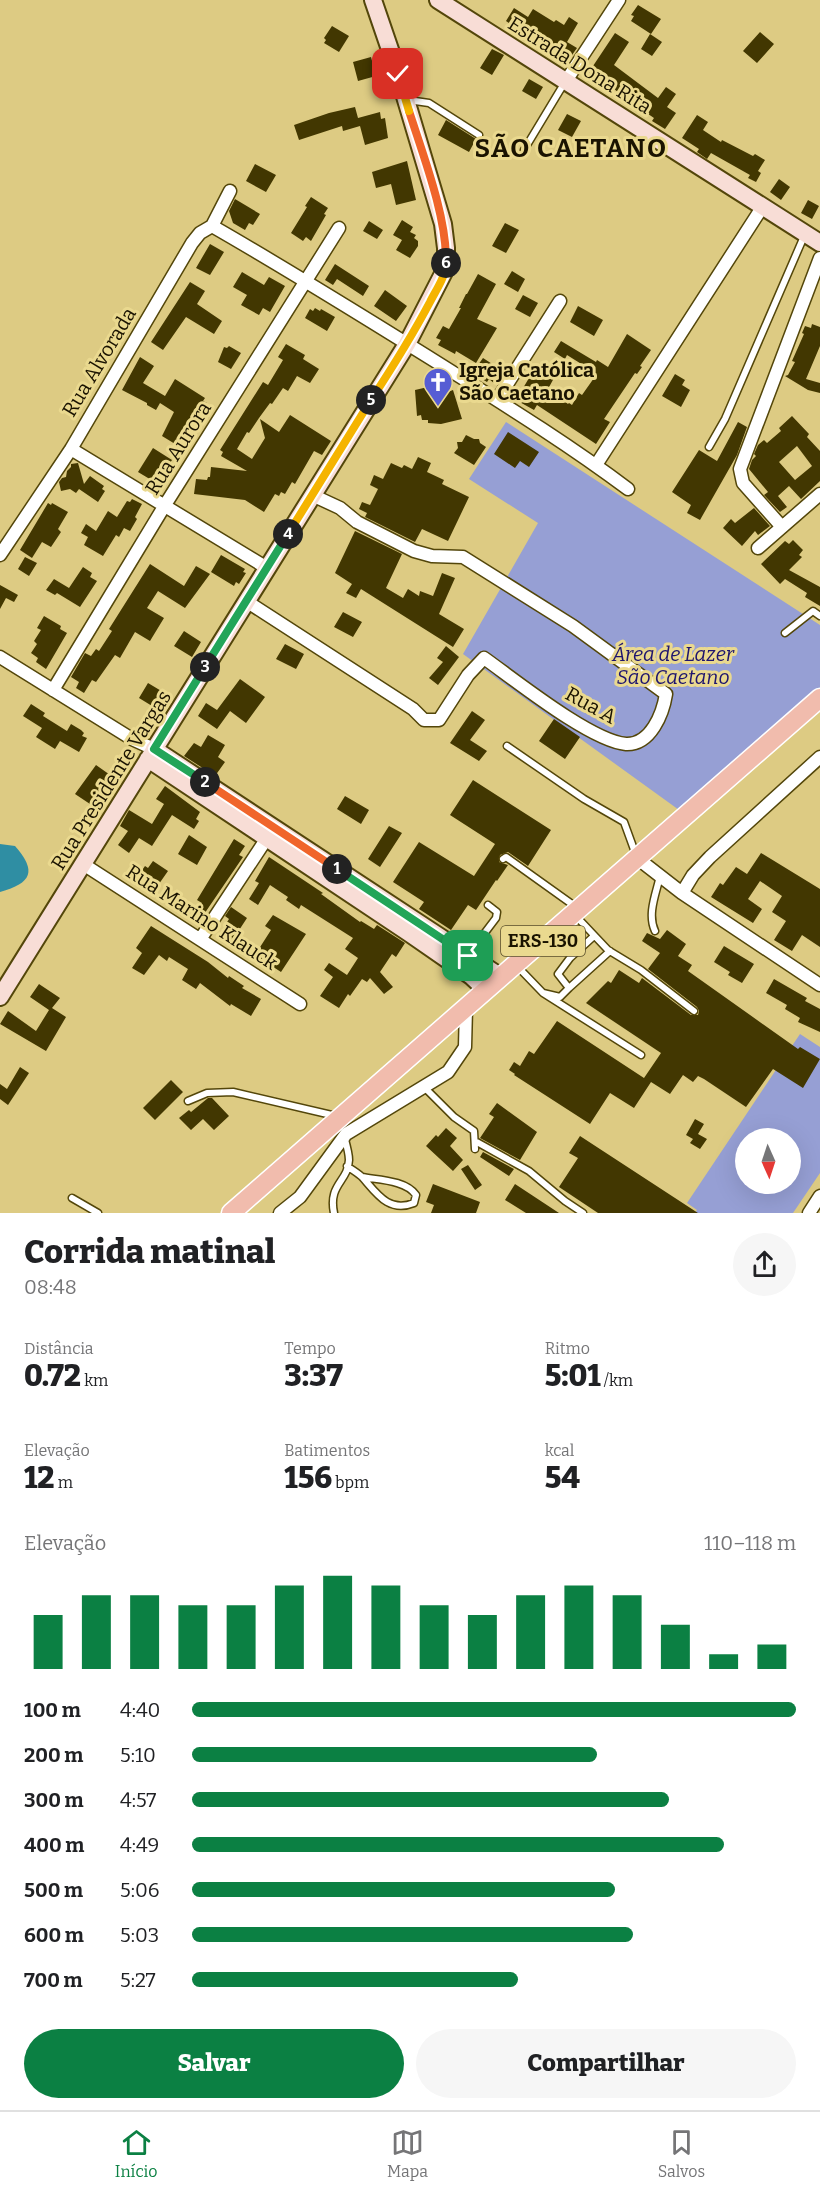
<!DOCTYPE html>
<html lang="pt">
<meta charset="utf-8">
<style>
:root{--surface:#fff;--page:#f6f6f6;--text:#202124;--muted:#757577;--line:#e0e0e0;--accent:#0b8043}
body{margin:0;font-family:Bitter,serif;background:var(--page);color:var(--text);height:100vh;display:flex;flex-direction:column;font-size:22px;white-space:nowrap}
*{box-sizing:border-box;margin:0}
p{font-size:20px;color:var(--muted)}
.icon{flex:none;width:33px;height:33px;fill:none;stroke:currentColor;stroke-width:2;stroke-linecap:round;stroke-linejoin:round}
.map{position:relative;height:1213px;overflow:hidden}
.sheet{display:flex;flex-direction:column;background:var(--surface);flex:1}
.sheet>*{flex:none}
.needle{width:39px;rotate:177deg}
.controls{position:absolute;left:735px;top:1128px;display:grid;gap:12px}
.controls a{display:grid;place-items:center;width:66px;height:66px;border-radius:50%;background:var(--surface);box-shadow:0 6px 24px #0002;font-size:30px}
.pin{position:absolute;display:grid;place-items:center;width:51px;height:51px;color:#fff;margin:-26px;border-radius:12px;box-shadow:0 3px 9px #0006}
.km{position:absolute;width:30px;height:30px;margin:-15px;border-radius:50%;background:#222;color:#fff;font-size:16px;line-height:30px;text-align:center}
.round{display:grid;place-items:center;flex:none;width:63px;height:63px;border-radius:32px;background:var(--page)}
.head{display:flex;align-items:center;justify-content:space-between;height:102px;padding:0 24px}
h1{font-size:33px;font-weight:800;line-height:45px}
.metrics{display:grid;grid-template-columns:repeat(3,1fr);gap:9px;height:102px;padding:6px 24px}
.metrics div{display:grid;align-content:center}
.metrics b{font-size:30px;font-weight:800}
.metrics small{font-size:16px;font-weight:400}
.metrics p{font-size:16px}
.chart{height:168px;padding:12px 24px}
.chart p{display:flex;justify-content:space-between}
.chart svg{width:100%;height:108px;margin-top:6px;stroke:var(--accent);stroke-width:6}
.button{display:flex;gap:12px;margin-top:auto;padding:12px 24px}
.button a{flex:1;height:69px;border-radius:36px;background:var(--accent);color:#fff;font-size:24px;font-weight:800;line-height:69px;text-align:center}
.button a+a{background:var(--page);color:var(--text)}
ul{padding:0 24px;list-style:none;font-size:20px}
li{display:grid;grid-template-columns:96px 72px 1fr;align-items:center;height:45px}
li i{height:15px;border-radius:8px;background:var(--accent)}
.tab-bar{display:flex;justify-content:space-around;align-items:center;height:84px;border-top:2px solid var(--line);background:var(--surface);font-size:16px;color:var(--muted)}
.tab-bar a{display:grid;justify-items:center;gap:3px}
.tab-bar .selected{color:var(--accent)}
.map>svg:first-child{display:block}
</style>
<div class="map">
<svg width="820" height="1213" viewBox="0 0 820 1213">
<rect width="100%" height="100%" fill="#ddcb83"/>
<path fill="#969fd4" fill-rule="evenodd" d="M506,422L820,625V698L686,815L463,654L538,523L469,479Z
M800,1034L820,1047V1173L793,1213H695L697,1210L687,1203ZM746,1138H790V1184H746Z"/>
<path fill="#2f8ea3" d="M0,844L15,846C37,871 32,883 0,892Z"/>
<path fill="#423701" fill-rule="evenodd" d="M638,5L661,19L651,34L631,21L634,16L631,15Z
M514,8L528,17L533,9L554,22L556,20L564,25L569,17L578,23L567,42L577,48L567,62L551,52L554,48L529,32L527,35L506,21Z
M332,26L349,36L339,52L324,43L326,40L324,38Z
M760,32L774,44L757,63L743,51Z
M615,33L629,42L614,65L658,98L666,87L676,94L667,107L676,113L665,129L652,121L654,118L629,101L603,80L589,72Z
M650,34L662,42L652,56L641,49Z
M492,49L504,55L492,75L480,68Z
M371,57L376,76L358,81L353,62Z
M529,79L543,87L536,99L522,91Z
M355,107L358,118L380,112L381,119L385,118L388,138L365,145L360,126L343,131L342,126L299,140L294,125L329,113Z
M567,114L581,121L572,137L558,130Z
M697,115L708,122L703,130L721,142L722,140L753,156L755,154L765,160L758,171L761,173L756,182L748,178L750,175L711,153L707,159L697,152L699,149L682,138Z
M446,120L476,139L469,152L438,135Z
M407,161L416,200L396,205L391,184L376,188L372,172Z
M255,164L276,175L266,192L246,181Z
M779,179L790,187L781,200L770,192Z
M311,197L328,208L324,214L326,215L311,241L306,237L303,241L291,233L307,207L305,206Z
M235,199L260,214L253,225L249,223L245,230L233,223L229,211Z
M808,200L819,206L812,219L801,213Z
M402,220L413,227L410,232L416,235L414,238L418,241V246L410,258L396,250L402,240L393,235Z
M369,221L383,230L377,239L363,231Z
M505,223L519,230L506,253L492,246Z
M210,244L224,252L210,275L196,268Z
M335,264L369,286L363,296L337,279L333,285L325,280Z
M512,271L525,279L518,292L504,284Z
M242,272L264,285L269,277L285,286L270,312L263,308L259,315L241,305L247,295L233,287Z
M478,274L496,284L477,319L497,328L476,363L456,351L455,354L438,345L441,340L436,338L443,326L449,329L461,308H459L466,294H467Z
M190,282L205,291L197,304L222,321L214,334L186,317L163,350L151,342Z
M385,290L407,306L396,321L374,306Z
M523,295L538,303L530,317L515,309Z
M578,306L603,320L594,336L570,322Z
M315,308L320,311L321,309L335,317L327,331L305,318L310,309L313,311Z
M812,324L820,327V346L806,379L820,383V393L808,390L785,376L788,375L795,362L792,361L804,334L802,333L805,326L811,328Z
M627,334L651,350L640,366L642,367L637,374L635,373L604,419L610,422L596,444L537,405L534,410L516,400L529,378L525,376L532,365L554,378L548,389L568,404L569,403L572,405L579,393L582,395L594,378L588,375L591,370L567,355L565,359L554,352L561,341L596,362L597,360L608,367Z
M286,344L305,355L303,359L319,369L310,383L297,376L288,391L283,388L272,404L270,403L259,418L249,433L247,432L237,449L252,459L265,438L260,419L279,432L290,415L331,441L322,455L314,451L295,484L292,482L285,494L281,492L279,496L275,494L264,512L245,500L194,494L196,479L207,480L208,477H210L211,467L247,471L221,456L223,452L220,450L263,382L268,385L283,360L278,357Z
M229,346L241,353L231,369L218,362L224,347L227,348Z
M140,357L154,366L143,383L165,396L175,379L205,398L203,401L207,403L180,447L162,436L174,412L160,403L156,410L147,405V403L122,390Z
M483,358L503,371L495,384L489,379L487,382L477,376L482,368L478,365Z
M675,374L685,380L682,385L690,390L681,407L662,396Z
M441,384L443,389L447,388L448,392L453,390L462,419L441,424L428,423V420H422L421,415L417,416L415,390Z
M792,416L809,434L807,437L820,451V481L801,499L789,486L778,496L787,507L780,512L764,495L768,492L749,469L752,460L756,456L754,454L758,445L764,440L767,443L781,431L779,428ZM797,446L812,466L795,480L779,462Z
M738,422L747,427L737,455L700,520L687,513L691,505L672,492L699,450L717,461Z
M508,432L539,452L529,467L520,461L515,468L494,454Z
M466,435L474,439H479L480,443L486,447L474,465L454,453L458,448L457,442H462Z
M153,448L172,460L160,478L156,475L153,481L138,472Z
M418,457L431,463L427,472L444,480L442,484L469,497L448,541L422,529L415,542L365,517L367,513L359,509L362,502L370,505L378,489L370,485L374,475L383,479L391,463L402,468L404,465L412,469Z
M78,463L84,484L90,476L104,486L102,489L105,491L98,502L79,489L76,493L70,489L61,491L59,482L62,478L66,477L67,471L71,467V464Z
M132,499L142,504L135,517L137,519L130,531L124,528L119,537L116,535L103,556L84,545L88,537L81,533L86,524L96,531L108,511L117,517L127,501L130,502Z
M48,503L51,505L52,503L68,512L58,529L61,532L51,547L42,542L32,558L20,550Z
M754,508L770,526L758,535L755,531L742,546L723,528L731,519L735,523Z
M355,531L402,554L386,588L403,598L408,589L419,596L420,591L433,596L442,573L455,578L439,614L464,629L453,647L361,589L356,598L346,593L352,584L335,573Z
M793,540L803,550L799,555L802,557L789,570L820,587V606L805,597L807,593L785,579L780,584L761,564L785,541L789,544Z
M221,555L245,569L243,572L246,573L239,584L236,582L234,586L211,572Z
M25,557L37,563L29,576L18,569Z
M150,564L184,586L196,566L210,574L185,608L158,591L147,608L164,618L150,641L135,632L120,658L115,655L96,682L92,680L84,693L76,688L79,682L71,677L85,653L91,656L96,649L99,651L112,631L109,629Z
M83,567L92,573L90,577L97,581L80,607L57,593L55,595L46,590L54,579L69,588Z
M0,585L18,595L14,602L6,598L0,609Z
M343,612L362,622L353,637L334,627Z
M44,616L61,626L60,629L67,633L46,669L36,662L38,658L31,653L37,644L34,641L41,630L37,628Z
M184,631L201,642L192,657L174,646Z
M285,644L304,654L296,669L276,659Z
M446,646L459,657L438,685L429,678L443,662L437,658Z
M240,679L265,697L246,723L230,711L217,729L198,716L206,703L217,710Z
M148,683L163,692L160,696L164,698L157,709L139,698Z
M31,704L45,713L43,716L67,731L71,724L81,730L84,733L82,736L87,738L79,752L60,741L55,749L36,737L42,728L23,716Z
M472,711L485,720L470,740L487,751L479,761L450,743Z
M554,719L580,737L565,759L539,741Z
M208,735L225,745L218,757L225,762L215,776L184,756L194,743L201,747Z
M96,765L113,777L100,795L103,797L96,808L75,794Z
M473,780L551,830L528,866L508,852L500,855L499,862L508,865L497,881L496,880L476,910L468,905L451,930L419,909L424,902L393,882L419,842L474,876L495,844L450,815Z
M165,786L200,812L196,819L199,821L194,829L172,815L152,846L139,838L129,853L118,845L128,831L120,826L129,810L152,824L164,804L156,799Z
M345,796L369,810L361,824L337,809Z
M389,826L402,833L380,867L368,859Z
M189,835L207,847L197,865L178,854Z
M234,839L245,846L239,855L243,857L198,923L191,918L202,903L197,900Z
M761,853L820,889V947L802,935L792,951L774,940L786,921L772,912L782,896L760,881L748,899L762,909L753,923L711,897L720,883L723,885L736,867L747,874Z
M269,857L323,893L321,894L360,922L361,921L374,929L377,925L405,943L396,957L392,954L380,972L393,987L384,994L370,978L367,982L362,979L350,996L348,994L339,1008L320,996L333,977L324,970L329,963L347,975L358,958L345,949L353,938L301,905L299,909L286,900L288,897L270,885L258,905L249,899L259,883L255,881Z
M153,861L168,871L154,891L136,879L145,866L148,868Z
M231,907L247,918L232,941L220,933L229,919L225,916Z
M273,915L306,934L281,972L255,955L271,930L265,926Z
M151,926L208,962L228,978L229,976L244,986L242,988L261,999L251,1016L231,1004L230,1006L200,983L196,989L182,980L188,969L169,957L167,961L159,955L144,975L132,968L142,953L136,948Z
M667,930L686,944L678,956L692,965L688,971L798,1049L800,1047L820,1059L803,1088L773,1069L746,1107L704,1079L698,1076L693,1082L683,1075L670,1094L651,1082L634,1108L610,1093L590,1124L514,1075L515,1074L509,1070L514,1062L520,1066L529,1051L534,1054L557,1021L644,1078L661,1053L586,1003L608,981L611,983L619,970L639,983L642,978L691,1015H698L699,1011L697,1007L648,969L660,953L642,941L647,933L660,939Z
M724,946L754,964L742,983L728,975L730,972L714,962Z
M774,979L807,998L805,1001L820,1009V1032L798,1022L800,1018L785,1009L787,1005L766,993Z
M39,984L60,998L52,1008L66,1017L46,1051L0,1024L8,1011L36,1031L49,1010L30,997Z
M20,1067L29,1073L8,1105L0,1099V1084L7,1089Z
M171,1080L183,1092L155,1120L143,1108Z
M208,1098H212L229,1116L214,1130L203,1119L191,1130L179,1118L189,1110L191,1112Z
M497,1103L537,1132L520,1160L480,1138L494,1117L489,1114Z
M695,1119L704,1124L698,1134L707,1139L700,1149L690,1143L693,1139L686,1135Z
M446,1128L457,1138L450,1146L463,1160L453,1171L426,1146L436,1135L438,1137Z
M580,1136L698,1213H598L559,1187L578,1158L569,1153Z
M483,1152L514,1169L509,1176L480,1157Z
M468,1165L482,1185L475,1190L461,1169Z
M433,1184L480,1202L476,1213H431L434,1205L426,1202Z
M515,1184L559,1213H526L505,1200Z"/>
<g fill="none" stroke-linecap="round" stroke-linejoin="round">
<g stroke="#53460a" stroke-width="9">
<path id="lane" d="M408,100L429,103L479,135
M524,150L565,82
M709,447L725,419L805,234
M785,633L813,611L820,616
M507,746L584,799L624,822L636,855
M503,859L506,857L576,907
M574,914L608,950L641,970L694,1011
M655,931C647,914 656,894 660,876
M594,936L570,958L558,974L569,988L610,951
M468,955L496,918L497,912L488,905
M516,965L543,993L560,997L569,988
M543,993L641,1055
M424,1087L454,1117L474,1131L475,1149
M188,1101L207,1093L233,1092L336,1116
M475,1141L529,1171L565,1201L583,1213
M347,1166C352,1170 358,1173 363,1178C377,1194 389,1213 414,1203L416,1195C406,1180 378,1180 362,1177
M72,1198L98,1213
M334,1213C328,1184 348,1182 349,1160C349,1153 346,1143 344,1136"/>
</g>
<g stroke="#53460a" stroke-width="15">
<path id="street" d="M566,81L619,0
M212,226C294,273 374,323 454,373C513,410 572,447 628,489
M497,400L560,301
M71,449L267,568
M596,465L763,206
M782,527L743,483L740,469L820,258
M758,548L820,494
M0,555L71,449L192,243L200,233L212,226L230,191
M246,601L413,709L424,720H439L468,675L484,658C515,680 591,741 626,744C651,745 663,713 666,694L573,626L463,557L432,556L414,551L357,522L340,508L312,495
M0,657L132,739L154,749
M53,690L165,505L339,228
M637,858L682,893L820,985
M83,864L300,1004
M682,893L693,875L710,857L820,757
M201,938L271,832
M280,1213L300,1197L346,1134L448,1072L465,1047L466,1008
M809,1213L820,1196"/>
</g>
<g stroke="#53460a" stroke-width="20">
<path id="secondary" d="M438,0L820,243
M154,749L501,977
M148,759L409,933L471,976L486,990
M0,997L407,344L446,268V248L443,224L398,73L373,0"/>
</g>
<g stroke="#fff" stroke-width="21">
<path id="primary" d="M231,1213L820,698"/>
</g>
<use href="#lane" stroke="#fff" stroke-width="6"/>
<use href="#street" stroke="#fff" stroke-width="12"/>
<use href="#secondary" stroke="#f8ddd6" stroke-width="16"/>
<use href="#primary" stroke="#f1bcad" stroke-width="18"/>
</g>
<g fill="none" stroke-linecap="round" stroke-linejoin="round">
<g stroke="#fff" stroke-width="12">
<path id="split-1" d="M337,869L468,956"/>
</g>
<g stroke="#fff" stroke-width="12">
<path id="split-2" d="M205,782L337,869"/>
</g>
<g stroke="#fff" stroke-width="12">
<path id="split-3" d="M205,667L154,749L205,782"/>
</g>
<g stroke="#fff" stroke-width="12">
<path id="split-4" d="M205,667L288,534"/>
</g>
<g stroke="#fff" stroke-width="12">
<path id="split-5" d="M288,534L371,400"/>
</g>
<g stroke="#fff" stroke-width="12">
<path id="split-6" d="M371,400C392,368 412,336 430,302C436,290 446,276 446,263"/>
</g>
<g stroke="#fff" stroke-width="12">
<path id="split-7" d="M409,111C423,155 447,217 446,263"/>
</g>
<g stroke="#fff" stroke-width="12">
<path id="split-8" d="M398,74L409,111"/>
</g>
<use href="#split-1" stroke="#22a559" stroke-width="8"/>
<use href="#split-2" stroke="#f0652b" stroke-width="8"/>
<use href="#split-3" stroke="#22a559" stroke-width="8"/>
<use href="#split-4" stroke="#22a559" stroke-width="8"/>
<use href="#split-5" stroke="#f5b400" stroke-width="8"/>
<use href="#split-6" stroke="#f5b400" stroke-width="8"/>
<use href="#split-7" stroke="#f0652b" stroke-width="8"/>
<use href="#split-8" stroke="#f5b400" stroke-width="8"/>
</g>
<defs>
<g id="church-pin" transform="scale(1.5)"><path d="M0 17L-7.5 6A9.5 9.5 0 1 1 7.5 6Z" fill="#565dd4" stroke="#ead98f"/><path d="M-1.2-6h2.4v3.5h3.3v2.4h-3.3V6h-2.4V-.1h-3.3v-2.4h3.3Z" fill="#fff"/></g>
</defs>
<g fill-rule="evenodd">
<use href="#church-pin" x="438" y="382"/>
</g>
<g text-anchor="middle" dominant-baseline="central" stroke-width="6" stroke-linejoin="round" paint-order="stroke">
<rect fill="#ead98f" stroke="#584e2b" stroke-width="1.5" x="501" y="926" width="84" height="30" rx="4.5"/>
<g font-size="18" font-weight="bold" fill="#1a1300">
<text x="543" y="941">ERS-130</text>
</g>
<g font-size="20" fill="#1a1300" stroke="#ead98f">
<text transform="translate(580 65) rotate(32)">Estrada Dona Rita</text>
<text transform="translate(99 362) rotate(-59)">Rua Alvorada</text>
<text transform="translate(178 448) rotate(-58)">Rua Aurora</text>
<text transform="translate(591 705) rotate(29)">Rua A</text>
<text transform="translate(111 780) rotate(-58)">Rua Presidente Vargas</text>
<text transform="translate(202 917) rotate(33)">Rua Marino Klauck</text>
</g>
<g font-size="20" font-weight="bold" fill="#1a1300" stroke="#ead98f" text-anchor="start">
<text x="459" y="370">Igreja Católica<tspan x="459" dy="23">São Caetano</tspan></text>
</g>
<g font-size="20" font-style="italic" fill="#1d146e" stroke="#ead98f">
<text x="673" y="654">Área de Lazer<tspan x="673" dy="23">São Caetano</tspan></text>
</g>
<g font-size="26" font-weight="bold" letter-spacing="1.5" fill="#1a1300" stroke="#ead98f">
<text x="571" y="148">SÃO CAETANO</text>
</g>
</g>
</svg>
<div class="controls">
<a><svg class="needle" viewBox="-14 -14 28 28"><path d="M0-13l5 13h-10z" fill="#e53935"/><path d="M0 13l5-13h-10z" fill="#757577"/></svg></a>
</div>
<div class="pin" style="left:468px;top:956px;background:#1e9e55"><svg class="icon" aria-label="arrive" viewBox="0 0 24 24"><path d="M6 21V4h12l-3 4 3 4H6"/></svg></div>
<div class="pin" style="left:398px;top:74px;background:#d93025"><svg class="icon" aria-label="check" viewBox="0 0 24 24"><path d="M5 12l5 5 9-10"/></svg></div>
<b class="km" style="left:337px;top:869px">1</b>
<b class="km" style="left:205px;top:782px">2</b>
<b class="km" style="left:205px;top:667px">3</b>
<b class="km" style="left:288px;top:534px">4</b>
<b class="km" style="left:371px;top:400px">5</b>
<b class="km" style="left:446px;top:263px">6</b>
</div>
<section class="sheet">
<div class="head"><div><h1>Corrida matinal</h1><p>08:48</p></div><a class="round"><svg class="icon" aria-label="share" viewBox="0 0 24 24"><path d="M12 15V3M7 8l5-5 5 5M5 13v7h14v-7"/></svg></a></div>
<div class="metrics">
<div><p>Distância</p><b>0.72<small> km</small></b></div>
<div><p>Tempo</p><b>3:37</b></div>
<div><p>Ritmo</p><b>5:01<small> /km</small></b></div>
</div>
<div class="metrics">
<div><p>Elevação</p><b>12<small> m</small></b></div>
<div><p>Batimentos</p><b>156<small> bpm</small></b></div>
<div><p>kcal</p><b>54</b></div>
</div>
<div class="chart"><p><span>Elevação</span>110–118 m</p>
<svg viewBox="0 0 160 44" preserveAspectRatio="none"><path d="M5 44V22M15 44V14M25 44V14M35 44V18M45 44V18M55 44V10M65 44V6M75 44V10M85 44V18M95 44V22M105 44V14M115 44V10M125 44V14M135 44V26M145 44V38M155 44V34"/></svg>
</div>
<ul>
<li><b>100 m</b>4:40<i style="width:100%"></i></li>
<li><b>200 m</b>5:10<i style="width:67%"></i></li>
<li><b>300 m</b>4:57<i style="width:79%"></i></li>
<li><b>400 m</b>4:49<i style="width:88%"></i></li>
<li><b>500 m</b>5:06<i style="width:70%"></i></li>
<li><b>600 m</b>5:03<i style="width:73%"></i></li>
<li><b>700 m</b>5:27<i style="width:54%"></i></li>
</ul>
<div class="button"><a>Salvar</a><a>Compartilhar</a></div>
</section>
<nav class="tab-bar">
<a class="selected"><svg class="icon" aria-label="home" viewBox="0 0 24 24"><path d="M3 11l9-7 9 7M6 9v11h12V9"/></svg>Início</a>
<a><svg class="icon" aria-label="map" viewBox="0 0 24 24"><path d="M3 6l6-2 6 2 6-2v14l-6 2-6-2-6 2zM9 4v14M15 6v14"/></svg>Mapa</a>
<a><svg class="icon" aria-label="saved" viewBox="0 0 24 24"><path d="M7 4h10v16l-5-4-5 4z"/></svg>Salvos</a>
</nav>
